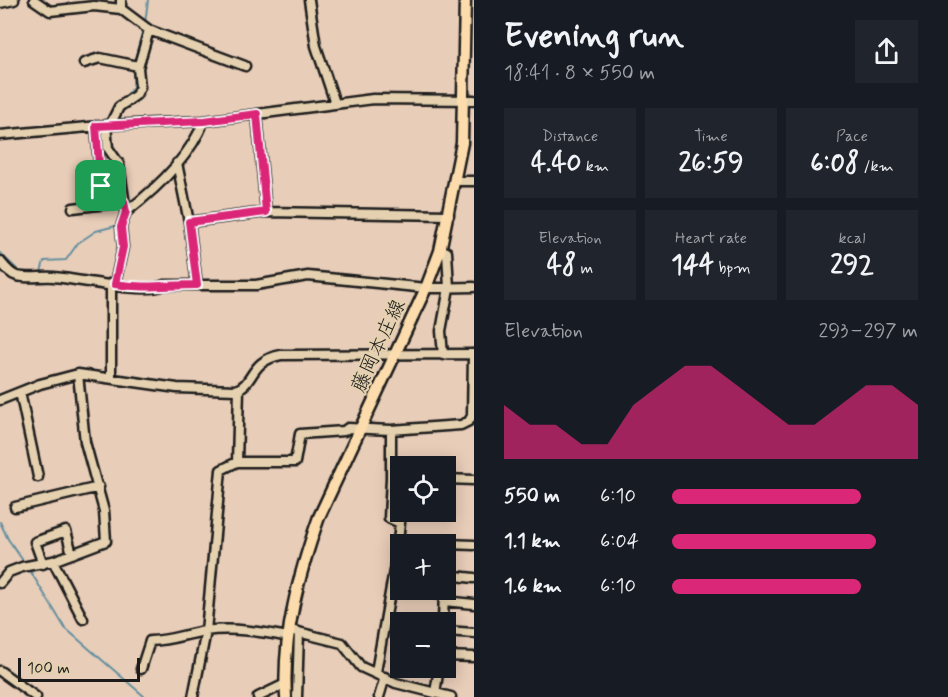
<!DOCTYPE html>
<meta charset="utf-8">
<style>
:root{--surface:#171b24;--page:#20242c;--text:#f1f3f6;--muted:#9ea1a6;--accent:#db2777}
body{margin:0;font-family:Mynerve,"Klee One",sans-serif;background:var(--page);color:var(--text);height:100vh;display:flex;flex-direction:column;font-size:22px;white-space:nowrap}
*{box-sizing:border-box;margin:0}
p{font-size:20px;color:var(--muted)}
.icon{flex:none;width:33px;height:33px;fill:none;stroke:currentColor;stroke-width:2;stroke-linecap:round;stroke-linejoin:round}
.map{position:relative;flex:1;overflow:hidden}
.details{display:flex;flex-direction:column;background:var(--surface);width:474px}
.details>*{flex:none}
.controls{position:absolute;left:390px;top:456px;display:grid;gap:12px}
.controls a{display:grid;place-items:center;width:66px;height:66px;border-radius:0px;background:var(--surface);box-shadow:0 3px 15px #0003;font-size:30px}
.scale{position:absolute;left:18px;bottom:15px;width:122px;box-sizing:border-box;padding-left:6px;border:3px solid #1c1c1c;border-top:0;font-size:16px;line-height:21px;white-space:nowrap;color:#1c1c1c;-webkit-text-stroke:4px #e5d1af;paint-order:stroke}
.pin{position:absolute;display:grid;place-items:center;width:51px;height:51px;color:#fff;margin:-26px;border-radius:12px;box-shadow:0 3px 9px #0006}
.round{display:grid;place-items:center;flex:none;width:63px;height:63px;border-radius:0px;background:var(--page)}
.overview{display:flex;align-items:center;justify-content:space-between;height:102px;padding:0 30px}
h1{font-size:33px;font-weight:800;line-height:45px}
.stats{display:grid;grid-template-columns:repeat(3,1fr);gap:9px;height:102px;padding:6px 30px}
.stats div{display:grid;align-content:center;border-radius:0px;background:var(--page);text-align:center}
.stats b{font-size:26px;font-weight:800}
.stats small{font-size:16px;font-weight:400}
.stats p{font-size:16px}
.chart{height:168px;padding:12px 30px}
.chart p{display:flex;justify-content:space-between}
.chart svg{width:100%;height:108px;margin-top:6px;fill:var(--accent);opacity:.7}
ul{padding:0 30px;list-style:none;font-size:20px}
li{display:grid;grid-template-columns:96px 72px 1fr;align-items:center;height:45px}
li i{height:15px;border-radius:8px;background:var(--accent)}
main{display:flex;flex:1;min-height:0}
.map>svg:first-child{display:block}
</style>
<main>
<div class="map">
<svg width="474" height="697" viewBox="0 0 474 697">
<rect width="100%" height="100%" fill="#e8cdb8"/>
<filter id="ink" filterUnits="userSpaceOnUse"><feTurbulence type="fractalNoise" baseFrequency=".0167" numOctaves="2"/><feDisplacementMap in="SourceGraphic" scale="12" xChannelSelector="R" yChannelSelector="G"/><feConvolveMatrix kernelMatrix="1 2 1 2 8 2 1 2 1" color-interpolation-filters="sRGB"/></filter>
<g filter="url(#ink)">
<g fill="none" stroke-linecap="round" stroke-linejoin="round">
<path stroke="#65909f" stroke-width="2" d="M145,23L148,0
M123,99L133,88L134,63L143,29
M105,122L117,104
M103,127L105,148
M0,253L21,273L41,272L44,261L66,260L78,243L96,231L119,225
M0,522L8,539L26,565
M29,569L65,628L145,697"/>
<g stroke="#1c1c1c" stroke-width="13">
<path id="minor" d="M34,0L50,11L94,6L121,9
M309,0L316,46L335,103
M0,3L14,0
M149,30L245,66
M84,63L100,58L138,66
M257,114L266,212
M106,125L108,148L119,164L126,212L121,227L123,247L115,284
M110,125L119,107L136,95L140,87L138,68L149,30L121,9V0
M96,126L102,204
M0,135L110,125L204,121L373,99L474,100
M177,163L189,222L197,285
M455,181H474
M73,208L124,202
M126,212C156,189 190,157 204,121
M189,222L266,212L449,215
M441,249L447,252L449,288L441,331L443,355
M0,261C5,267 10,274 17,276C29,279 42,276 54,277C78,279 146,295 164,285H256L308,276L426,288L474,287
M111,378V283
M20,392L38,477
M0,400L40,384L78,374L177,388L236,390C255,383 249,361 281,355L474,354
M391,430L461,425L469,421L472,416L473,354
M237,462H295L300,434L344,431L348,428L391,430V478H400
M391,478L389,518L400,523L396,559
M446,479L474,480
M15,507L99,487
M53,561L83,619
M43,564L35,542L66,531L72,554
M446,575L447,544L474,545
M446,579V575L474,578
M0,583L9,572L22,567L53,561L106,541L104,511L85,442L78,374
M407,590L444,595
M444,601L474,604
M443,622L444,590
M290,630L342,643L361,667L396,683L451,697
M446,631L474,633
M446,656L474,657
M141,669L150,641C169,641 186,634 205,631C233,627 262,632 289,637
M0,671L36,697
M376,672L396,559L400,560
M435,693L439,668
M193,697L206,631L221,470L237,462L239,389
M258,697L285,684
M297,697L299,632
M379,697L385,677"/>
</g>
<g stroke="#1c1c1c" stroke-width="15">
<path id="major" d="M286,697C282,636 299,574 319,517L426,288L440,251L462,143L465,0"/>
</g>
<use href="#minor" stroke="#e5d1af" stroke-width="8"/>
<use href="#major" stroke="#fcdcac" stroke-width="10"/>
</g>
</g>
<g fill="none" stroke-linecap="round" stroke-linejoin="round" filter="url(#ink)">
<g stroke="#fff" stroke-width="12">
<path id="route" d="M257,114L266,212L189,222L197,285C168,285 143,289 115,284L123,247L121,227L126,212L124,202L102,204L96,126L204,121Z"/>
</g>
<use href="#route" stroke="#db2777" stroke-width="8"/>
</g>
<g text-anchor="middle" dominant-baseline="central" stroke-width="4.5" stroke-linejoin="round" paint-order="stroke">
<g font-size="20" fill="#1c1c1c" stroke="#e5d1af">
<text transform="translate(379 346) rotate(-65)">藤岡本庄線</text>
</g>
</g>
</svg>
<div class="controls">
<a><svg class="icon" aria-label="locate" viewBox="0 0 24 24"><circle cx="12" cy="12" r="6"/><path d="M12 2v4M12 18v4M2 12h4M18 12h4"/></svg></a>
<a>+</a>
<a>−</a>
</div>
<div class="scale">100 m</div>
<div class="pin" style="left:101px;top:186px;background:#1e9e55"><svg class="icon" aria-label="arrive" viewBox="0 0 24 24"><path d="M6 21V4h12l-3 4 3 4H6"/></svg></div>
</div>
<section class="details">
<div class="overview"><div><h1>Evening run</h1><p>18:41 · 8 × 550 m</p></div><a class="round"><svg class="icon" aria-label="share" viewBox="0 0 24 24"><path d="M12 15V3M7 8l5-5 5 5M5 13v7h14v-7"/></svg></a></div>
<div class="stats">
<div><p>Distance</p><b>4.40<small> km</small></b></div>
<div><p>Time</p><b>26:59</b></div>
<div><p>Pace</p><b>6:08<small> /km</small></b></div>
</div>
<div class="stats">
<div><p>Elevation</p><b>48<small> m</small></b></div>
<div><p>Heart rate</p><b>144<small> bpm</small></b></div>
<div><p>kcal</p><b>292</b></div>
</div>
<div class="chart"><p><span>Elevation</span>293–297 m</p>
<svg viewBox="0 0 160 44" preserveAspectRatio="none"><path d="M0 44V22L10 30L20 30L30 38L40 38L50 22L60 14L70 6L80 6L90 14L100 22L110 30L120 30L130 22L140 14L150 14L160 22V44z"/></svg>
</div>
<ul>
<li><b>550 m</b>6:10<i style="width:77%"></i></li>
<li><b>1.1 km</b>6:04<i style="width:83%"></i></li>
<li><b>1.6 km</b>6:10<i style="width:77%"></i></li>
</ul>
</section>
</main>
